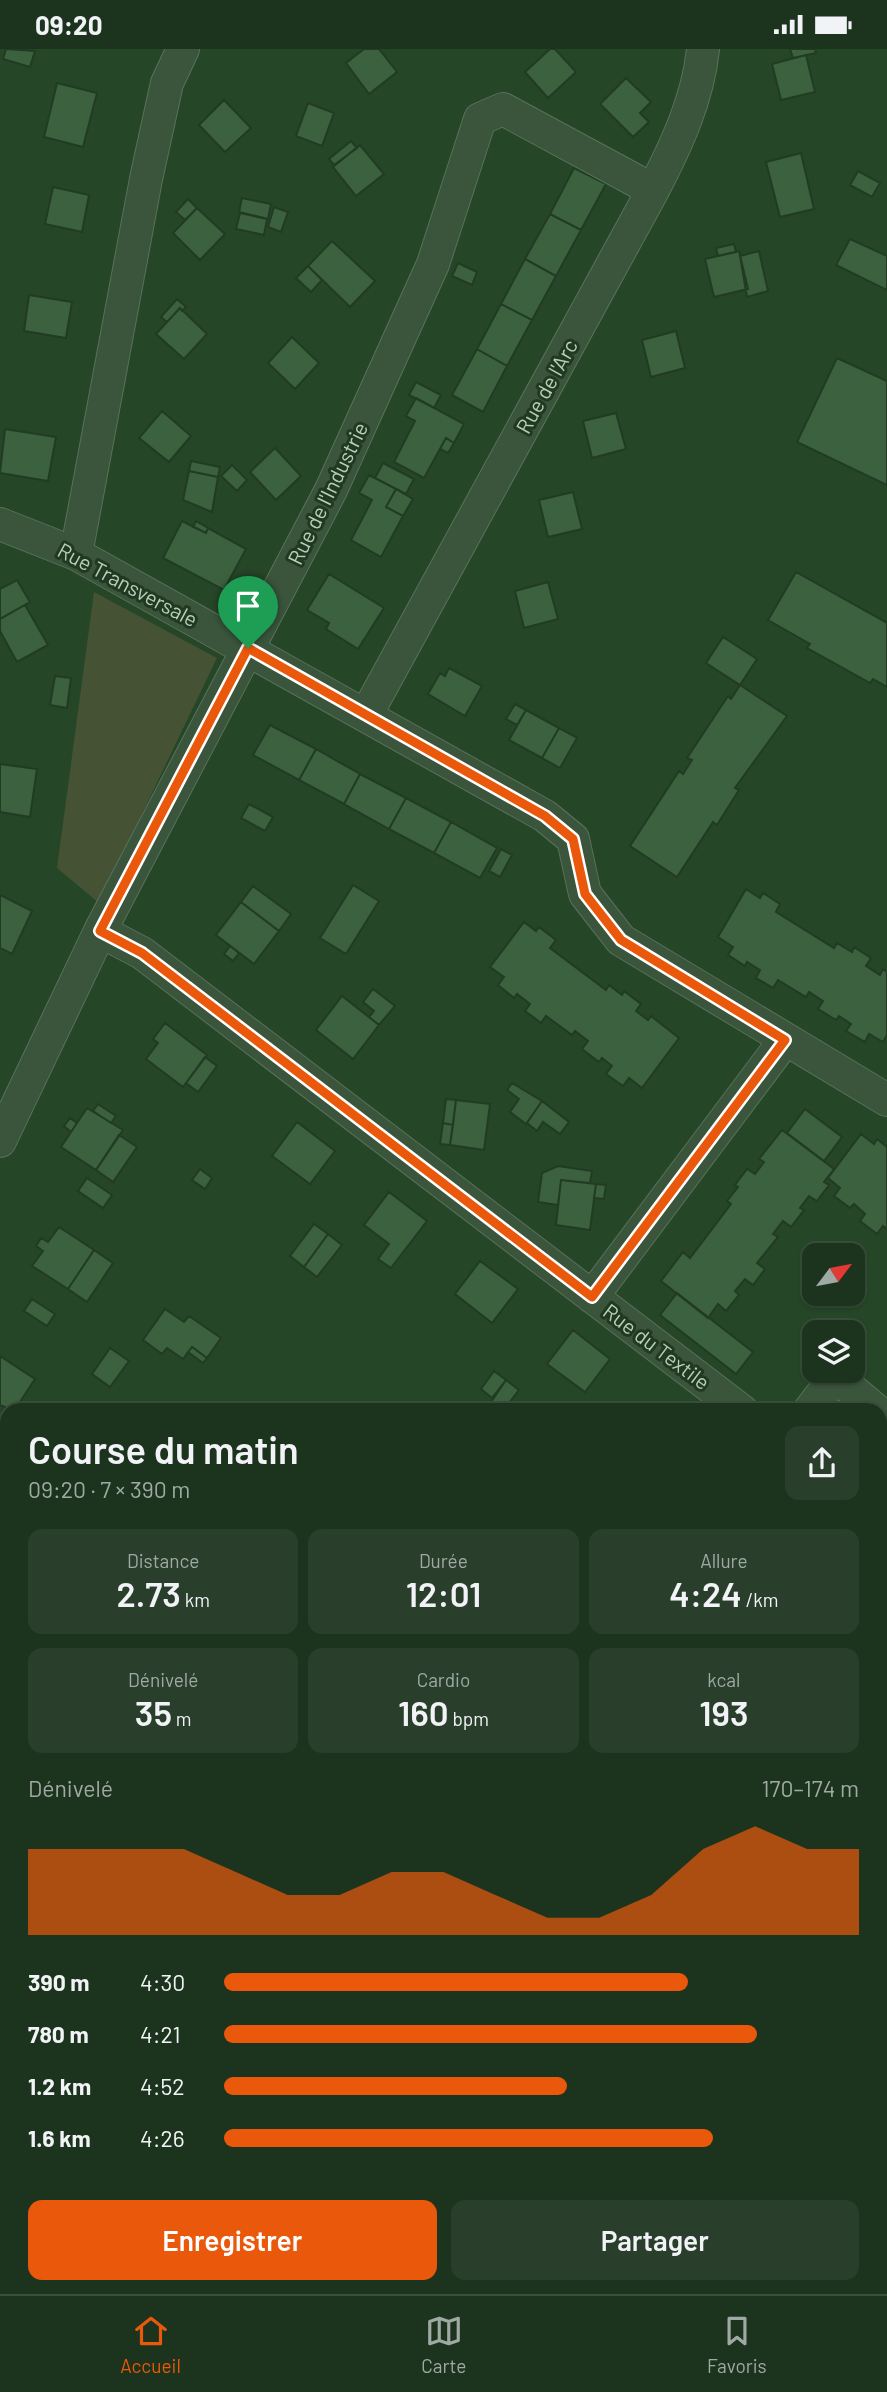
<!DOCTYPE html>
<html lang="fr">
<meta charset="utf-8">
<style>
:root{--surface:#1c341e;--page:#293f2b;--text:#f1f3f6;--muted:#a0aaa4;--line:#3a4f3c;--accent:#ea580c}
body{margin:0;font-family:Barlow,sans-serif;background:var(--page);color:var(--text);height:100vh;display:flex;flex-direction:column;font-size:26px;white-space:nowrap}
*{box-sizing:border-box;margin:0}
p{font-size:23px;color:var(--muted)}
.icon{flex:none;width:38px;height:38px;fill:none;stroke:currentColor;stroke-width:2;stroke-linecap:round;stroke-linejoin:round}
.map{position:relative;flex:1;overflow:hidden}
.panel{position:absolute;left:0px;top:1354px;width:887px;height:891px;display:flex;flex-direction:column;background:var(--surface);border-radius:21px 21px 0 0;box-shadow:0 2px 5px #0004,0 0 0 2px var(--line)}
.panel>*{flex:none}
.needle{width:46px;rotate:58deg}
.fabs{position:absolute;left:802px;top:1194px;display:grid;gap:14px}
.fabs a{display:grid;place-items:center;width:63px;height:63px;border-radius:14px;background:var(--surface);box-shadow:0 2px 5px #0004,0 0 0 2px var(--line);font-size:35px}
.pin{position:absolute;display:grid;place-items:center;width:60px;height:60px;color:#fff;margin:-72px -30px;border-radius:50% 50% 50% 0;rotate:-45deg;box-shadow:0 0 7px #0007}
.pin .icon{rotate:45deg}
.round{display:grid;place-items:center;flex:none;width:74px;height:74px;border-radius:14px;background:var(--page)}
.head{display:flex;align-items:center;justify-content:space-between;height:119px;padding:0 28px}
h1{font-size:38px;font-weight:600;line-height:52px}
.stats{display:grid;grid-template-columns:repeat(3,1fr);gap:10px;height:119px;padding:7px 28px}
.stats div{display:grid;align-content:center;border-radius:14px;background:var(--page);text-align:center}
.stats b{font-size:35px;font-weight:600}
.stats small{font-size:19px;font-weight:400}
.stats p{font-size:19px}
.chart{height:196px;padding:14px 28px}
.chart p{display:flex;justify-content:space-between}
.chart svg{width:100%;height:126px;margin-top:7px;fill:var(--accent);opacity:.7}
.primary-button{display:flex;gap:14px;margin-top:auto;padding:14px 28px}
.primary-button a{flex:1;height:80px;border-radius:14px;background:var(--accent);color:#fff;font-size:28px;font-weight:600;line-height:80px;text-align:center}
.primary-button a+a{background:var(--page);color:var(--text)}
ul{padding:0 28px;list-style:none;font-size:23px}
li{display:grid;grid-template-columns:112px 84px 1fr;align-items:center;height:52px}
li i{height:18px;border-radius:9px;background:var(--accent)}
.status{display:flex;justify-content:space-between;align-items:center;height:49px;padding:0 35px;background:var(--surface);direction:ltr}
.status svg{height:19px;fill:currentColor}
.tab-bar{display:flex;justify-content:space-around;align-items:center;height:98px;border-top:2px solid var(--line);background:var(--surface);font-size:19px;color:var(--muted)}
.tab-bar a{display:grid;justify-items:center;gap:4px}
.tab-bar .current{color:var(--accent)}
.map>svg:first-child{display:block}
</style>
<div class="status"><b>09:20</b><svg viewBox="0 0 49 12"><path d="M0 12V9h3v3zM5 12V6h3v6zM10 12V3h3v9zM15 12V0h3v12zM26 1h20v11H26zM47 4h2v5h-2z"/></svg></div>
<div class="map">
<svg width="887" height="2245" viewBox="0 0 887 2245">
<rect width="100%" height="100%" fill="#264628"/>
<path fill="#455233" d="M94,543L217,609L99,854L57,819Z"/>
<path fill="#3c613f" stroke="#213c23" stroke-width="2" d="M6,0L35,2L30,18L3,10Z
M364,0H379L397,23L369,45L346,14Z
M550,0H555L576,23L548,49L525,23Z
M790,0H815L816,4L793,9Z
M806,6L815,43L781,51L772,15Z
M626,29L651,53L640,64L649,73L633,88L600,55Z
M57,34L97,44L83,98L44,88Z
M224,51L251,79L225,103L199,76Z
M308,54L334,64L322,97L296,87Z
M351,92L357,99L334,116L329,110Z
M360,96L384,125L356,147L333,118Z
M801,104L814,160L780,168L766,113Z
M574,119L606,135L581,181L550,165Z
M858,122L880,134L872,148L850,136Z
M53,138L89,146L82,183L45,175Z
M242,149L271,155L268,170L239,163Z
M188,150L197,159L185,171L176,163Z
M274,158L288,163L281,183L268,178Z
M197,159L225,185L200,211L173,184Z
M240,164L267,170L264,186L236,180Z
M550,165L581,181L556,227L525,210Z
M850,190L887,207V241L836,216Z
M332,192L375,232L350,258L308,217Z
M734,195L736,203L718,207L716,199Z
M739,202L748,240L714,248L705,210Z
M759,202L768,242L747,248L740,207Z
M525,210L556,227L532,271L501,255Z
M458,214L477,223L472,236L452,227Z
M308,217L322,231L311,243L296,229Z
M29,246L72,253L66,289L24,282Z
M177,250L186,258L182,262L180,259L167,273L161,268Z
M501,255L532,271L507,317L477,300Z
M180,259L207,285L184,310L156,285Z
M676,282L685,319L651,328L642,291Z
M292,288L319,314L295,340L268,314Z
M477,300L507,317L483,363L452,346Z
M837,309L887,332V436L797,393Z
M416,333L441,346L434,359L409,346Z
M416,349L464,375L454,394L446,389L424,429L394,413L415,372L406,367Z
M162,362L191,387L169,413L139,389Z
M616,364L626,400L592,409L583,372Z
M5,380L56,388L48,432L0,424Z
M446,389L454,394L448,404L440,400Z
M275,399L301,427L276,451L250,423Z
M191,412L220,418L218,428L189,422Z
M383,414L414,430L406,445L375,429Z
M232,416L247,431L237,442L221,427Z
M189,422L218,428L212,463L183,451Z
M369,426L396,440L386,458L403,467L381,508L351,491L372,451L359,444Z
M396,440L413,450L403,467L386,458Z
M573,443L582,480L548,488L539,451Z
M182,472L206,484L208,479L246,500L224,541L163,509Z
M196,472L208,479L206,484L193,478Z
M796,523L887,574V638L873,630L870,634L807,599L810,595L768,571Z
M329,525L384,559L358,600L326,580L329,574L307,561Z
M17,531L30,553L0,570V540Z
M548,533L558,570L524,579L515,542Z
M25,556L48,596L17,613L0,582V570Z
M723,588L757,610L740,636L706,614Z
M449,619L482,637L465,667L428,645L440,624L445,627Z
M55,627L71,629L67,659L50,656Z
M740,636L787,667L735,739L739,741L717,776L713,773L677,828L630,797L679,722L683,725L692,711L687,709L728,647L731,650Z
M515,655L526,661L517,676L506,670Z
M526,661L559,679L542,709L509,691Z
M270,676L316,700L299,731L253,706Z
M559,679L577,689L560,719L542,709Z
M316,700L360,725L344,755L299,731Z
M0,715L37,720L30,768L0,763Z
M360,725L406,749L389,780L344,755Z
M406,749L451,773L434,804L389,780Z
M249,755L273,768L265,782L241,769Z
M451,773L497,799L480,829L434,804Z
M501,800L512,806L500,828L489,822Z
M353,836L379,852L346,905L320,889Z
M253,837L291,865L279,882L241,853Z
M746,840L760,849L763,844L780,855L776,863L834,899L837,894L852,903L854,898L871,909L866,917L880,926L883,920L887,923V986L883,993L869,985L865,993L846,982L851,975L839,967L836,971L818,960L823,952L809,943L806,948L778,931L773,939L756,929L760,921L747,913L745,917L728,906L733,898L718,888Z
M0,846L32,862L12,905L0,899Z
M241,853L279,882L254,915L216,886Z
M524,873L536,882L539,878L556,891L550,899L606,941L609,936L622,946L624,942L641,955L636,962L648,971L651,967L679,989L642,1039L629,1029L623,1037L606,1025L612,1017L602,1009L599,1013L582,1000L588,992L575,982L572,986L546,967L541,974L525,962L530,955L517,945L514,949L498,936L504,928L490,918Z
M230,897L239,904L233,912L224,905Z
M373,940L395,957L379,976L369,968L374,962L363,953Z
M342,947L379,976L353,1010L316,981Z
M165,974L207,1006L183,1038L146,1010L158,994L153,990Z
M205,1008L217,1017L198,1043L186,1034Z
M512,1034L542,1052L526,1075L510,1063L519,1050L507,1041Z
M446,1050L456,1051L453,1076L443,1074Z
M456,1051L490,1055L484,1101L450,1096Z
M542,1052L569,1073L560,1085L543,1073L537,1082L527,1074Z
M98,1055L116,1067L111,1074L93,1062Z
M87,1059L123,1081L96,1121L61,1098Z
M805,1060L842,1088L824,1112L787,1084Z
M70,1069L77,1074L71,1083L64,1077Z
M297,1073L335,1102L310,1135L272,1107Z
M443,1074L453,1076L450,1096L440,1095Z
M782,1081L834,1120L824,1133L829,1136L817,1152L809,1147L800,1159L804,1161L791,1178L783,1172L773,1185L778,1188L757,1214L765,1220L753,1236L745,1230L735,1242L739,1246L726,1262L718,1255L708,1269L661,1232L683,1203L690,1209L731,1155L727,1152L738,1138L735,1136L747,1120L755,1125L764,1113L759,1110Z
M861,1085L874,1095L877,1090L887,1098V1180L883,1177L877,1185L860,1172L865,1165L854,1155L850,1159L834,1147L840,1139L828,1129Z
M119,1086L137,1098L113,1133L96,1121Z
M558,1117L592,1122L590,1134L561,1131L558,1156L538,1153L542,1124Z
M200,1120L212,1129L205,1140L192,1131Z
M87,1129L112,1146L103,1159L78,1142Z
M561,1131L596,1135L590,1181L556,1176Z
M596,1135L606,1136L604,1150L594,1149Z
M389,1143L427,1172L391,1219L378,1210L389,1195L364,1176Z
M314,1175L328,1185L304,1218L290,1207Z
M59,1178L94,1201L68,1240L32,1217L43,1202L36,1197L41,1189L48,1193Z
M328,1185L342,1196L317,1228L304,1218Z
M94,1201L113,1214L87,1253L68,1240Z
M480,1212L518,1240L492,1274L455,1245Z
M677,1244L753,1303L736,1325L660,1266Z
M32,1250L55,1265L47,1277L24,1262Z
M165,1260L184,1273L189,1267L221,1289L207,1309L192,1298L183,1310L167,1299L162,1305L143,1291Z
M573,1281L610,1310L585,1343L547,1315Z
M192,1298L207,1309L203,1314L188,1303Z
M110,1299L129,1312L110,1338L92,1325Z
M0,1307L35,1330L14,1362L0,1356Z
M494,1322L506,1331L492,1349L481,1340Z
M506,1331L519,1341L503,1362H485Z
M880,1520L887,1526V1564L880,1572Z
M0,1565L7,1569V1629L0,1624Z
M887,1845V1864L880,1858V1852Z
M887,1896V1945L882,1951L880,1904Z
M0,1913L7,1918V1945L0,1955Z
M0,2131L7,2136V2172L3,2178L0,2176Z
M105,2238H137L133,2245H101Z
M137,2238H159L168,2244L133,2245Z
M310,2238H361L356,2245H319Z
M361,2238H387L397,2245H356Z
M661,2238H684V2245H661Z
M764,2238H806L801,2245H774Z"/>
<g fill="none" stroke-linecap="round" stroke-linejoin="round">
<g stroke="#59725b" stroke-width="34">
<path id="street" d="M0,475L76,505L545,767L573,790L585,845L621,891L887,1051
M76,505L146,130L167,34L183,0
M366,666L653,141C676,97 698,50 703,0
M100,882L142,904L742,1362
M0,1092L100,882L331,441L433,215L480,70L503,60L653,141
M592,1248L785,991
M809,1362L831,1333L845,1335L877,1362
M880,1422L887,1413
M0,1430L7,1435
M880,2040L887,2045
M0,2080L7,2085
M880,2186L887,2176
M224,2238L234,2245
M180,2245L185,2238
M843,2245L847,2238"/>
</g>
<use href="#street" stroke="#3a553c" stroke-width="32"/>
</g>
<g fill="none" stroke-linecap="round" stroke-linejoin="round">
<g stroke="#fff" stroke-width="14">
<path id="route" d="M248,599L545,767L573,790L585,845L621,891L785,991L592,1248L142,904L100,882Z"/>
</g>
<use href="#route" stroke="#ea580c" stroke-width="9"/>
</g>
<g text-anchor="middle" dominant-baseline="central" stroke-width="6" stroke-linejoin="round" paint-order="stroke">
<g font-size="21" fill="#b8ceba" stroke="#1f3a21">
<text transform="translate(546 337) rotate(-61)">Rue de l'Arc</text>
<text transform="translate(327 444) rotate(-64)">Rue de l'Industrie</text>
<text transform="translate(128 535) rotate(28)">Rue Transversale</text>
<text transform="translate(657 1297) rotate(37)">Rue du Textile</text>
</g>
</g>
</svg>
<div class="fabs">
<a><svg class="needle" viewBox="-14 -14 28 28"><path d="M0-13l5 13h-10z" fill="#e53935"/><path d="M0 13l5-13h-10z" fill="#a0aaa4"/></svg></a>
<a><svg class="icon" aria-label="layers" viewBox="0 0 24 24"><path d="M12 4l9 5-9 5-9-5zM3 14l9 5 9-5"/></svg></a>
</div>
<div class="pin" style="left:248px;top:599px;background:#1e9e55"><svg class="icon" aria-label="arrive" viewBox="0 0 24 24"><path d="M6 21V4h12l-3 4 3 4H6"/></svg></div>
<section class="panel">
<div class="head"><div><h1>Course du matin</h1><p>09:20 · 7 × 390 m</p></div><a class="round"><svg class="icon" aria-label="share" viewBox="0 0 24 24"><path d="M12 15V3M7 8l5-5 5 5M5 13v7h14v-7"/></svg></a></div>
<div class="stats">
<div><p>Distance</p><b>2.73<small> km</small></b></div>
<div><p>Durée</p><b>12:01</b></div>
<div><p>Allure</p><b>4:24<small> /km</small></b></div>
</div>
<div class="stats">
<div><p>Dénivelé</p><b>35<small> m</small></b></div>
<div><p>Cardio</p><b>160<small> bpm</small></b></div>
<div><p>kcal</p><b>193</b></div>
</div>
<div class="chart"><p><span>Dénivelé</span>170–174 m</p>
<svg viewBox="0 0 160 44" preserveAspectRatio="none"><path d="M0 44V14L10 14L20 14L30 14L40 22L50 30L60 30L70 22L80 22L90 30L100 38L110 38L120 30L130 14L140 6L150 14L160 14V44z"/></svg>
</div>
<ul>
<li><b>390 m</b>4:30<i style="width:73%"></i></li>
<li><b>780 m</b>4:21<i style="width:84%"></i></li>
<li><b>1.2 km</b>4:52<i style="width:54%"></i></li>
<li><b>1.6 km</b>4:26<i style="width:77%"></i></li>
</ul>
<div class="primary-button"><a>Enregistrer</a><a>Partager</a></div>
</section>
</div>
<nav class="tab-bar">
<a class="current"><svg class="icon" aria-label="home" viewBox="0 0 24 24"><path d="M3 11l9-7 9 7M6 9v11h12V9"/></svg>Accueil</a>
<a><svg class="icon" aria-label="map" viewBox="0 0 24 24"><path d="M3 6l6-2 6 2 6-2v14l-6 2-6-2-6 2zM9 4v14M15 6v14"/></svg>Carte</a>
<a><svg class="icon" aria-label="saved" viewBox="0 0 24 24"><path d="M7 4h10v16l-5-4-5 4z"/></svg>Favoris</a>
</nav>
